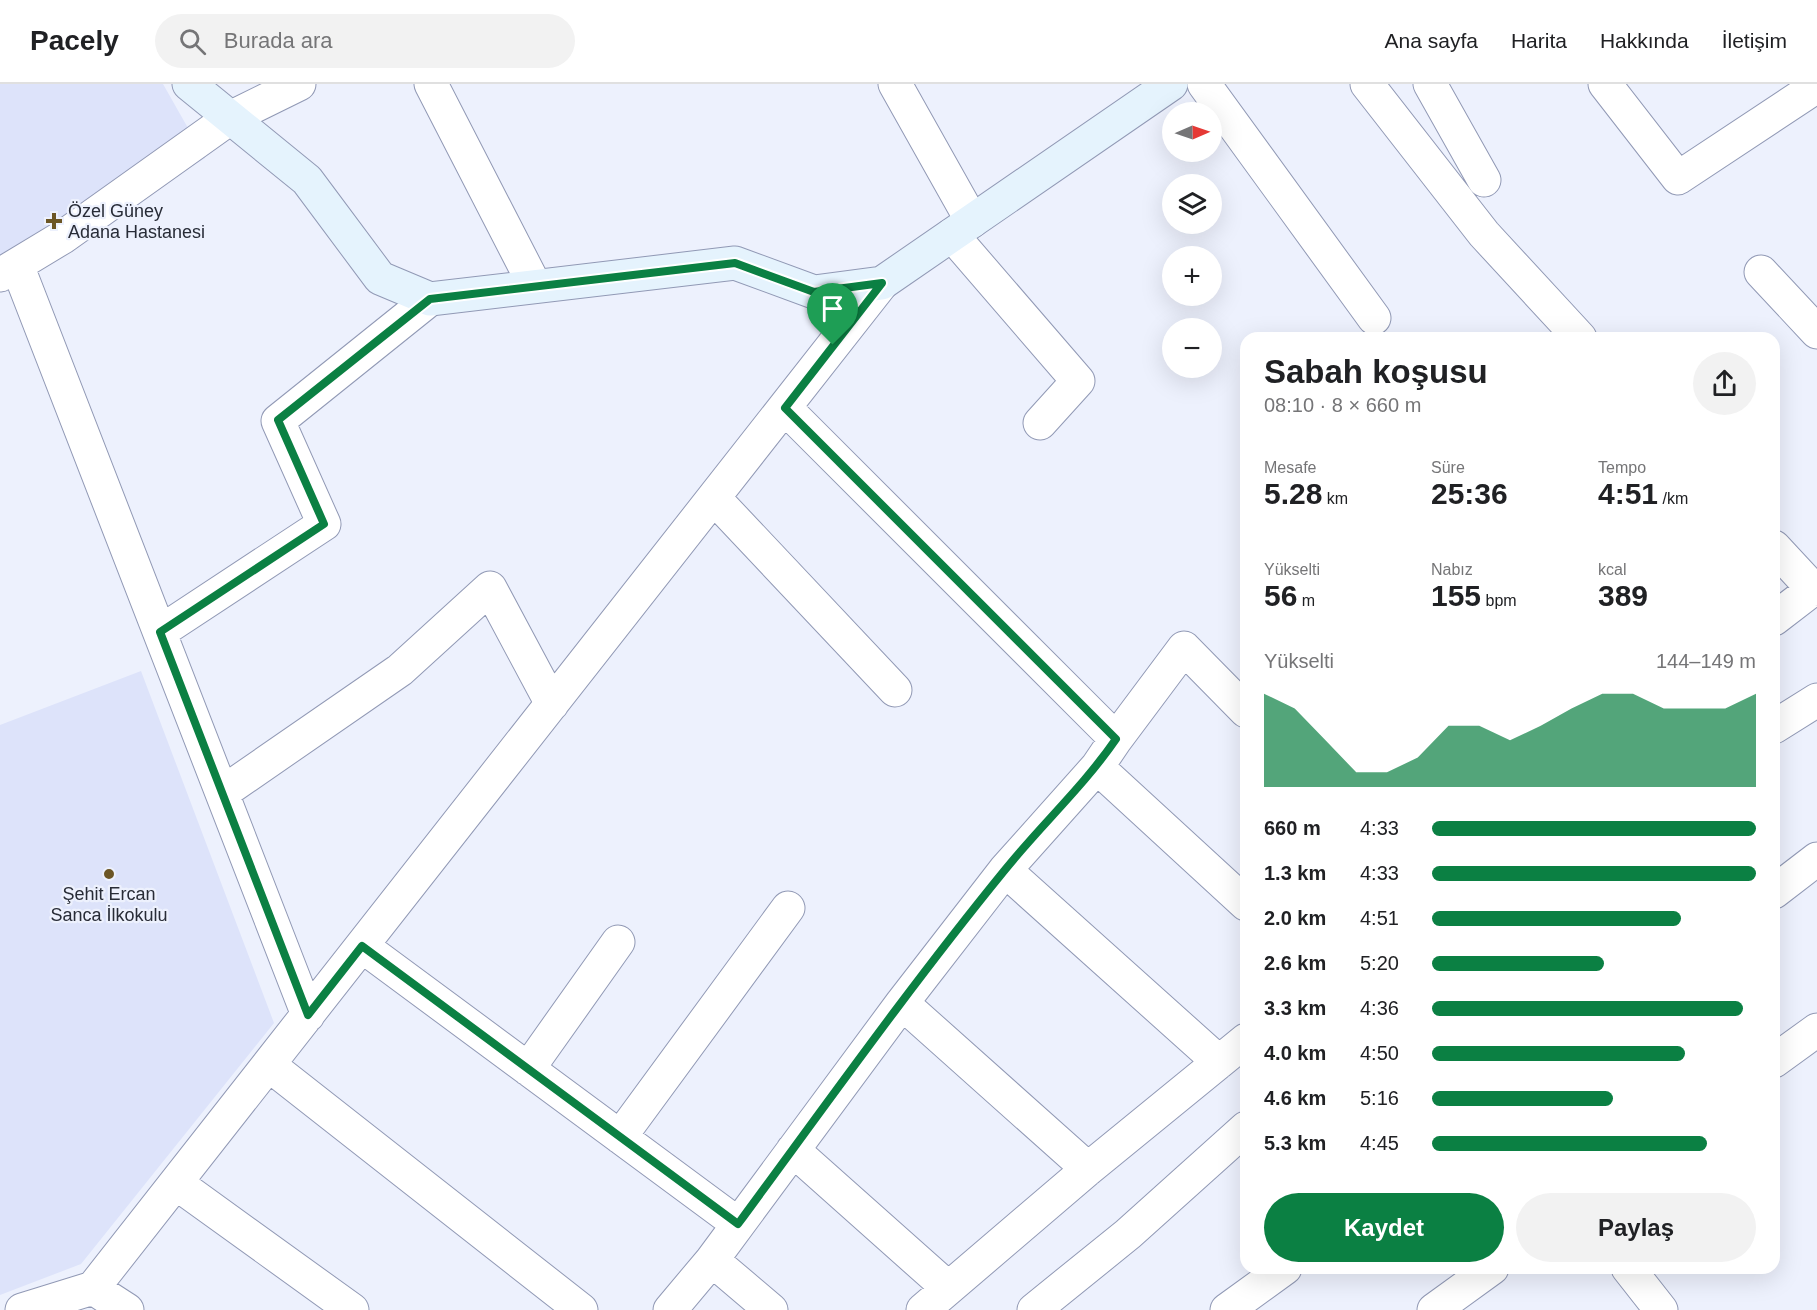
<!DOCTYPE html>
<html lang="tr">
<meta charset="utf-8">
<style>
:root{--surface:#fff;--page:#f2f2f2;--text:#202124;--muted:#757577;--line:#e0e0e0;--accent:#0b8043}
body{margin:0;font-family:Arial,sans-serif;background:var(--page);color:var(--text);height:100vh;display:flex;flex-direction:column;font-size:22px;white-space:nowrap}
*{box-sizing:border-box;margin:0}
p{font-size:20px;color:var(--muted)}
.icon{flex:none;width:33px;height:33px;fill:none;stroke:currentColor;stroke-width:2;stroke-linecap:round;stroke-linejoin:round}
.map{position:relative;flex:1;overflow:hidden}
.sheet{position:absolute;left:1240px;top:248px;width:540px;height:942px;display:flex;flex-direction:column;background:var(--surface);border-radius:18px;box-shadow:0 6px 24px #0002}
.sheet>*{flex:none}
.needle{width:39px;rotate:88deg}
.controls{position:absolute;left:1162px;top:18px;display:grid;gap:12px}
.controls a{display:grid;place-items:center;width:60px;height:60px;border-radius:50%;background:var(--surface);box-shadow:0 6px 24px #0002;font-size:30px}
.pin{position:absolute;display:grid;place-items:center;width:51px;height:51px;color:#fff;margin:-62px -26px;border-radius:50% 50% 50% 0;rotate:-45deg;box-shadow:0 0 6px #0007}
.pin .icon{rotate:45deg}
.round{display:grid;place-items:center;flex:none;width:63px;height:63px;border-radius:32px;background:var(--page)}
.headline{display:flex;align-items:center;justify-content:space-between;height:102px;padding:0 24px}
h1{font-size:33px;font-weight:800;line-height:45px}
.figures{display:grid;grid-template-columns:repeat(3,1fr);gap:9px;height:102px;padding:6px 24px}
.figures div{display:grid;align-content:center}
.figures b{font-size:30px;font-weight:800}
.figures small{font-size:16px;font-weight:400}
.figures p{font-size:16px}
.chart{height:168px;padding:12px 24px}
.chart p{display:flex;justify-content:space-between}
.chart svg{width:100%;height:108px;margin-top:6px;fill:var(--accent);opacity:.7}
.cta{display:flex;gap:12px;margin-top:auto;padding:12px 24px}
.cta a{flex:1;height:69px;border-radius:36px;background:var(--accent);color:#fff;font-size:24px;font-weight:800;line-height:69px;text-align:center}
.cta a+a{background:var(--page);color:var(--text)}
ul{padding:0 24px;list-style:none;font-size:20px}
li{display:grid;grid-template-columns:96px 72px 1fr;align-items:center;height:45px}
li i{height:15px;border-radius:8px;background:var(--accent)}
header{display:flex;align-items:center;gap:36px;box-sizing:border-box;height:84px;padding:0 30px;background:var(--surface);border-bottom:2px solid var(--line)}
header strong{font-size:28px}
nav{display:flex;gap:33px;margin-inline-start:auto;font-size:21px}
.search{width:420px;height:54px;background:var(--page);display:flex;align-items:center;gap:15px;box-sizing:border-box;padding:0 21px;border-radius:33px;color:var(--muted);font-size:22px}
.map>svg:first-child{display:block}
</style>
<header>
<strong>Pacely</strong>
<div class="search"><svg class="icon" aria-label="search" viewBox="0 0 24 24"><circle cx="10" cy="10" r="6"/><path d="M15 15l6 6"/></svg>Burada ara</div>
<nav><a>Ana sayfa</a><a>Harita</a><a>Hakkında</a><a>İletişim</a></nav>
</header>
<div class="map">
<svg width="1817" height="1226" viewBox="0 0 1817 1226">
<rect width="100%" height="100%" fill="#edf1fd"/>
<path fill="#dde3fa" d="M0,0H163L205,74L0,206Z
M141,587L274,939L81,1180L0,1211V641Z"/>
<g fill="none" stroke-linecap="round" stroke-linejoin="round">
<g stroke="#9199b5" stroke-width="35">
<path id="minor" d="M431,0L535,202
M895,0L972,137
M1204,0L1374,234
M1367,0L1484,150L1580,254
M1430,0L1484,96
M1605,0L1678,94L1817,2
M952,151L1078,297L1040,339
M17,181L308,931
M1761,188L1817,248
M0,191L63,153L230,34L299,0
M785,324L1116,655
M714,414L895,606
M1774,463L1813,505
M1774,535L1817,502
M160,548L324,440L278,337L430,215
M1774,643L1817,616
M1097,683L1246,820
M222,709L400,586L490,504L552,620
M1005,786L1219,978
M1774,808L1817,775
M362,862L738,1140
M902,919L1088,1085
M1774,977L1817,946
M269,981L581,1226
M528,985L618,858
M620,1053L788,824
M793,1066L948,1204
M176,1099L352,1226
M712,1176L771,1226
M1628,1184L1661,1226
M93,1204L127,1226
M22,1226L93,1204L882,199
M670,1226L712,1176L902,919L1005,786L1097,683L1116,655L1184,564L1246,627
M923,1226L1088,1085L1246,956
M1034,1226L1128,1150L1246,1044
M1227,1226L1285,1184
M1434,1226L1492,1184"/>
</g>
<g stroke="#9199b5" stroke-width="35">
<path id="secondary" d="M189,0L307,96L380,194L430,215L735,179L814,208L882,199L1171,0"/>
</g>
<use href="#minor" stroke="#fff" stroke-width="33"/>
<use href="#secondary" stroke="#e5f3fd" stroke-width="33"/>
</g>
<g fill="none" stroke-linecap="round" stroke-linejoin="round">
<g stroke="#fff" stroke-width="12">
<path id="route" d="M735,179L814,208L882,199L785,324L1116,655C1083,703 1040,742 1004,787C911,901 825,1022 738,1140L362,862L308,931L160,548L324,440L278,336L430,215Z"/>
</g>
<use href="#route" stroke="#0b8043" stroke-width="8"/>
</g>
<g fill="#6c5625" stroke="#edf1fd" stroke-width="2">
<path d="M51 128h6v6h6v6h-6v6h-6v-6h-6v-6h6z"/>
<circle cx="109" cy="790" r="6"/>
</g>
<g text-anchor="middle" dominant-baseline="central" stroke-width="4.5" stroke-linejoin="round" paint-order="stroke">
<g font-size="18" fill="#282c37" stroke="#edf1fd" text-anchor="start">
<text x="68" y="127">Özel Güney<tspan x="68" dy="21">Adana Hastanesi</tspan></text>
<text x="109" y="810" text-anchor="middle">Şehit Ercan<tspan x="109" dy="21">Sanca İlkokulu</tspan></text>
</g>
</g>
</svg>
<div class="controls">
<a><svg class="needle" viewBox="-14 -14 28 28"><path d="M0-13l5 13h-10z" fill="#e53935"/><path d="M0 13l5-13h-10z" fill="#757577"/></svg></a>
<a><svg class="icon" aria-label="layers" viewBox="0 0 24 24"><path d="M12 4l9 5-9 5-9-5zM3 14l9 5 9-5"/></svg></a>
<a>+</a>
<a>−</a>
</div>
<div class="pin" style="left:833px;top:261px;background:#1e9e55"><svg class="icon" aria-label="arrive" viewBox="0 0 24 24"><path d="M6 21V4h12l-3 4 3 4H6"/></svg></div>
<section class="sheet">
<div class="headline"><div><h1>Sabah koşusu</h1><p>08:10 · 8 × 660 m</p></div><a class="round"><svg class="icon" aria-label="share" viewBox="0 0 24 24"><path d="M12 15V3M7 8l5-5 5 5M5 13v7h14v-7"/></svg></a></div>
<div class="figures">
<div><p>Mesafe</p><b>5.28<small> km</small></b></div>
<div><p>Süre</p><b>25:36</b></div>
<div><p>Tempo</p><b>4:51<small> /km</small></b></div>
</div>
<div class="figures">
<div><p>Yükselti</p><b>56<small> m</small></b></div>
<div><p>Nabız</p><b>155<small> bpm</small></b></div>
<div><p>kcal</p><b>389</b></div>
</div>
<div class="chart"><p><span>Yükselti</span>144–149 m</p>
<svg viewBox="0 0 160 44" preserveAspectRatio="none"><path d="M0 44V6L10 12L20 25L30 38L40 38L50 32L60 19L70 19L80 25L90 19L100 12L110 6L120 6L130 12L140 12L150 12L160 6V44z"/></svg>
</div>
<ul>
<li><b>660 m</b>4:33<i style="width:100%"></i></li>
<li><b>1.3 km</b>4:33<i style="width:100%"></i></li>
<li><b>2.0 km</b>4:51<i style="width:77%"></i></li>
<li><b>2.6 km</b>5:20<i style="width:53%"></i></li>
<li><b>3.3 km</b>4:36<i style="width:96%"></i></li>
<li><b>4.0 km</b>4:50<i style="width:78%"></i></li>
<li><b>4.6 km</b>5:16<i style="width:56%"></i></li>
<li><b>5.3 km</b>4:45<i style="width:85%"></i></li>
</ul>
<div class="cta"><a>Kaydet</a><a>Paylaş</a></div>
</section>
</div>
